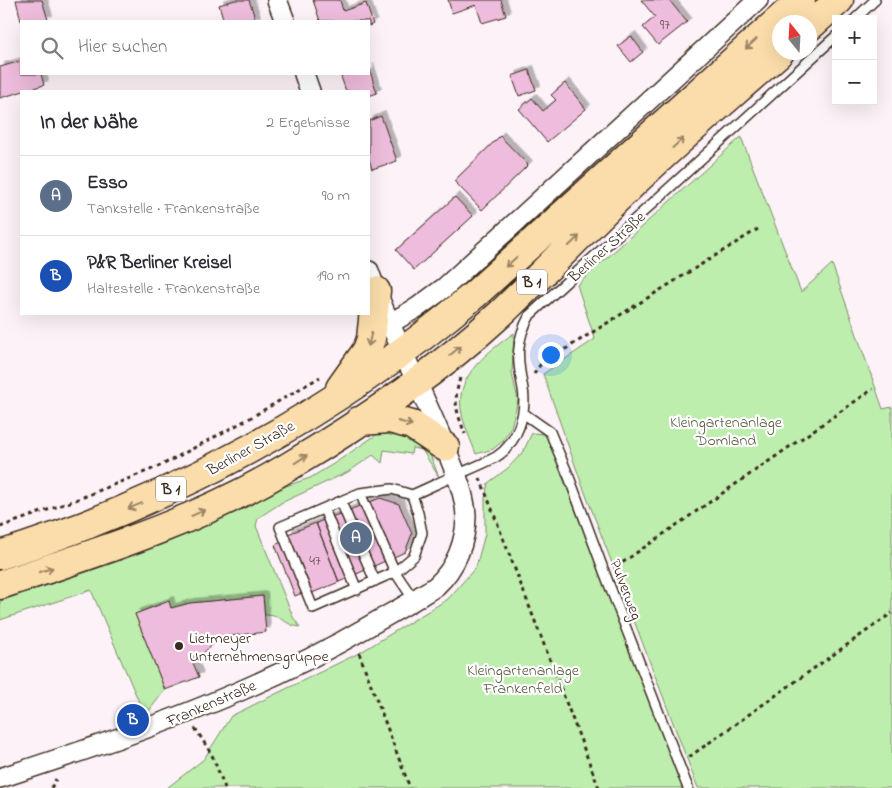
<!DOCTYPE html>
<html lang="de">
<head>
<meta charset="utf-8">
<style>
  body { margin:0; font-family:"Indie Flower",sans-serif; background:#f2f2f3; color:#2b2b33 }
  .controls { position:absolute; right:15px; top:15px; display:grid; overflow:hidden; border-radius:0px; box-shadow:0 5px 20px #0002 }
  .controls button { width:45px; height:45px; display:grid; place-items:center; padding:0; border:0; border-bottom:1px solid #e1e1e2; background:#fff; color:#2b2b33; font:25px sans-serif }
  .compass { position:absolute; left:772px; top:15px; width:45px; height:45px; border-radius:50%; background:#fff; box-shadow:0 5px 20px #0002; rotate:342deg }
  .you { position:absolute; left:550px; top:354px; width:18px; height:18px; margin:-12px; border:4px solid #fff; border-radius:50%; background:#1a73e8; box-shadow:0 0 0 8px #1a73e833 }
  .badge { display:grid; place-items:center; width:32px; height:32px; border-radius:50%; background:#d93025; color:#fff; font-size:16px; font-weight:700 }
  .pin { position:absolute; translate:-50% -50%; border:2px solid #fff; box-shadow:0 1px 5px #0006 }
  .list { margin:0; padding:0; list-style:none }
  h2 { display:flex; justify-content:space-between; align-items:center; height:65px; margin:0; padding:0 20px; font-size:21px }
  h2 small { font-size:16px; font-weight:400; color:#7c7c81 }
  .list li { display:grid; grid-template-columns:32px 1fr auto; gap:15px; align-items:center; box-sizing:border-box; height:80px; padding:0 20px; border-top:1px solid #e1e1e2 }
  .list b { display:block; font-size:19px; white-space:nowrap }
  .list p { margin:0; font-size:16px; white-space:nowrap; color:#7c7c81 }
  .list em { font-size:16px; font-style:normal; color:#7c7c81 }
  .icon { flex:none; width:28px; height:28px; fill:none; stroke:currentColor; stroke-width:2; stroke-linecap:round; stroke-linejoin:round }
  .map { position:relative; flex:none; width:892px; height:788px; overflow:hidden }
  .search { position:absolute; background:#fff; box-shadow:0 5px 20px #0002; left:20px; top:20px; width:350px; height:55px; display:flex; align-items:center; gap:12px; box-sizing:border-box; padding:0 18px; border-radius:0px; color:#7c7c81; font-size:19px }
  .panel { position:absolute; background:#fff; box-shadow:0 5px 20px #0002; left:20px; top:90px; width:350px; height:225px; border-radius:0px }
  .map>svg:first-child { display:block }
  .green { fill:#bdeeae; stroke:#7c8c66 }
  .building { fill:#eebcdc; stroke:#3b2a1e; filter:url(#shadow) }
  .lines { fill:none; stroke-linecap:round; stroke-linejoin:round }
  .service-casing { stroke:#3b2a1e; stroke-width:12 }
  .minor-casing { stroke:#3b2a1e; stroke-width:22 }
  .primary-casing { stroke:#3b2a1e; stroke-width:31 }
  .path { stroke:#3b2a1e; stroke-width:3; stroke-dasharray:4 4; stroke-linecap:butt }
  .service { stroke:#fff; stroke-width:9 }
  .minor { stroke:#fff; stroke-width:19 }
  .primary { stroke:#fbddab; stroke-width:28 }
  .oneway { stroke:#9b8464 }
  .poi-dot { fill:#3b2a1e; stroke:#fff; stroke-width:2 }
  .labels { text-anchor:middle; stroke-width:4.5; stroke-linejoin:round; paint-order:stroke }
  .number-label { font-size:14px; fill:#684e4e }
  .shield { fill:#fff; stroke:#766a62; stroke-width:1 }
  .shield-label { font-size:15px; font-weight:bold; fill:#3b2a1e }
  .street-label { font-size:16px; fill:#3b2a1e; stroke:#fff }
  .park-label { font-size:16px; fill:#5c5b42; stroke:#fff }
  .poi-label { font-size:16px; fill:#3b2a1e; stroke:#fff; text-anchor:start }
</style>
</head>
<body>
<div class="map">
<svg width="892" height="788" viewBox="0 0 892 788">
  <defs>
    <filter id="shadow"><feDropShadow dx="4.5" dy="-4.5" stdDeviation="0" flood-color="#0004"/></filter>
  </defs>
  <rect width="100%" height="100%" fill="#fcf2f8"/>
  <filter id="ink" filterUnits="userSpaceOnUse"><feTurbulence type="fractalNoise" baseFrequency=".02" numOctaves="2"/><feDisplacementMap in="SourceGraphic" scale="10" xChannelSelector="R" yChannelSelector="G"/><feConvolveMatrix kernelMatrix="1 2 1 2 8 2 1 2 1" color-interpolation-filters="sRGB"/></filter>
  <g filter="url(#ink)">
    <path class="green" d="M741 137 801 292 832 264 883 409 892 407V788H698L581 482 543 374 595 339 577 285Z
      M514 333 512 374 518 400 511 427 503 441 493 449 476 454C471 440 463 424 461 409 456 375 489 351 514 333Z
      M395 428 427 447 439 477 422 450 412 448 411 454 384 450 382 463 373 455 348 472 281 503 258 518 256 526 293 617 300 627C284 625 283 615 265 615L263 596 190 603 171 608 168 601 135 614 165 690 145 716 91 590 0 620V601L119 561 216 521 286 486 310 478 335 463 376 435Z
      M532 433 546 434 683 788H167L204 759 231 716 361 652 448 599 476 567 485 534V498L488 483 508 468 523 452Z"/>
    <path class="building" d="M16 0H42L48 20 21 21Z
      M235 0H249L256 21H224L219 5Z
      M313 0H340L343 11 366 3 373 24 369 26V21H320Z
      M448 0H501L506 16 482 23 476 5 452 13Z
      M641 0H669L687 22 658 45 643 27 655 17Z
      M631 36 643 52 631 62 618 46Z
      M21 61V74H41L44 85 0 98V67Z
      M369 68 377 93 369 96V91H346L340 74H369Z
      M529 70 536 90 519 96 512 76Z
      M565 83 586 109 547 142 519 109 532 98 543 111 556 100 551 95Z
      M381 116 397 161 372 169 369 159V121Z
      M500 136 528 165 482 210 454 181Z
      M455 197 473 216 414 270 396 250Z
      M380 498 399 504 412 534 405 552 339 582 316 523Z
      M316 523 339 582 312 593 288 534Z
      M290 538 311 589 295 596 275 545Z
      M263 596 266 632 221 637 201 655 191 658 199 677 165 690 135 614 169 601 171 608 190 603Z"/>
    <g class="lines">
      <g class="service-casing">
        <path id="service" d="M855 19 875 0
          M523 413 550 432 569 477 605 574 688 788
          M360 493 395 572 414 600
          M412 495 418 513 422 533 414 556 395 572 313 608 280 527 360 493 392 489 412 495C426 489 440 482 454 476 468 470 483 464 496 457 517 444 527 413 523 389 517 360 515 341 530 315L836 36
          M341 502 375 581
          M324 509 357 590"/>
      </g>
      <g class="minor-casing">
        <path id="minor" d="M277 0 285 21
          M304 74 310 91
          M389 324 418 307 444 288 758 0
          M0 778C127 737 254 694 369 626 386 616 403 607 419 597 424 593 431 590 436 586 456 568 466 541 466 516 465 493 454 469 446 449 422 388 390 332 369 271"/>
      </g>
      <g class="primary-casing">
        <path id="primary" d="M810 26 839 0
          M340 388 367 350 371 339 376 291
          M359 421 390 419 412 425 445 447
          M0 555C172 502 337 411 474 295L801 0
          M0 585C99 552 199 521 288 467 362 423 436 373 499 315 547 270 592 222 640 177 685 134 733 94 780 52"/>
      </g>
      <path class="path" d="M534 374 540 365 758 229
        M460 378C453 404 456 409 465 434
        M480 478 599 788
        M0 527 81 498 162 465 250 418 320 377
        M616 567 873 389
        M359 653 410 788
        M195 728 212 755 225 788
        M689 757 892 613
        M51 788 56 779"/>
      <use href="#service" class="service"/>
      <use href="#minor" class="minor"/>
      <use href="#primary" class="primary"/>
    </g>
    <defs><path id="oneway-shaft" d="M-6 0H5M1.5-3L5.5 0L1.5 3" fill="none" stroke-width="1.6" stroke-linecap="round" stroke-linejoin="round" transform="scale(1.25)"/></defs>
    <g class="oneway">
      <use href="#oneway-shaft" transform="translate(751 44) rotate(138)"/>
      <use href="#oneway-shaft" transform="translate(678 143) rotate(-42)"/>
      <use href="#oneway-shaft" transform="translate(574 241) rotate(-44)"/>
      <use href="#oneway-shaft" transform="translate(511 262) rotate(138)"/>
      <use href="#oneway-shaft" transform="translate(370 339) rotate(103)"/>
      <use href="#oneway-shaft" transform="translate(455 351) rotate(-39)"/>
      <use href="#oneway-shaft" transform="translate(405 423) rotate(15)"/>
      <use href="#oneway-shaft" transform="translate(301 459) rotate(-33)"/>
      <use href="#oneway-shaft" transform="translate(135 506) rotate(158)"/>
      <use href="#oneway-shaft" transform="translate(198 513) rotate(-24)"/>
      <use href="#oneway-shaft" transform="translate(46 570) rotate(-18)"/>
    </g>
  </g>
  <circle class="poi-dot" cx="179" cy="646" r="5"/>
  <g class="labels">
    <g class="number-label">
      <text x="665" y="29">97</text>
      <text x="315" y="565">47</text>
    </g>
    <g class="shield">
      <rect x="517" y="269.5" width="30" height="25" rx="4"/>
      <rect x="156" y="476.5" width="30" height="25" rx="4"/>
    </g>
    <g class="shield-label">
      <text x="532" y="287">B 1</text>
      <text x="171" y="494">B 1</text>
    </g>
    <g class="street-label">
      <text transform="translate(606 246) rotate(-42)" y="6">Berliner Straße</text>
      <text transform="translate(250 447) rotate(-29)" y="6">Berliner Straße</text>
      <text transform="translate(627 589) rotate(69)" y="6">Pulverweg</text>
      <text transform="translate(211 702) rotate(-23)" y="6">Frankenstraße</text>
    </g>
    <g class="park-label">
      <text x="726" y="427">Kleingartenanlage<tspan x="726" dy="18">Domland</tspan></text>
      <text x="523" y="675">Kleingartenanlage<tspan x="523" dy="18">Frankenfeld</tspan></text>
    </g>
    <g class="poi-label">
      <text x="189" y="643">Lietmeyer<tspan x="189" dy="18">Unternehmensgruppe</tspan></text>
    </g>
  </g>
</svg>
<div class="controls">
<button>+</button>
<button>−</button>
</div>
<svg class="compass" viewBox="-18 -18 36 36"><path d="M0-13l5 13h-10z" fill="#e53935"/><path d="M0 13l5-13h-10z" fill="#7c7c81"/></svg>
<div class="you"></div>
<div class="pin badge" style="left:356px;top:538px;background:#5c6f8a">A</div>
<div class="pin badge" style="left:133px;top:720px;background:#1a4fb4">B</div>
<div class="search"><svg class="icon" aria-label="search" viewBox="0 0 24 24"><circle cx="10" cy="10" r="6"/><path d="M15 15l6 6"/></svg>Hier suchen</div>
<section class="panel">
<h2>In der Nähe<small>2 Ergebnisse</small></h2>
<ul class="list">
<li><span class="badge" style="background:#5c6f8a">A</span><div><b>Esso</b><p>Tankstelle · Frankenstraße</p></div><em>90 m</em></li>
<li><span class="badge" style="background:#1a4fb4">B</span><div><b>P&amp;R Berliner Kreisel</b><p>Haltestelle · Frankenstraße</p></div><em>190 m</em></li>
</ul>
</section>
</div>
</body>
</html>
